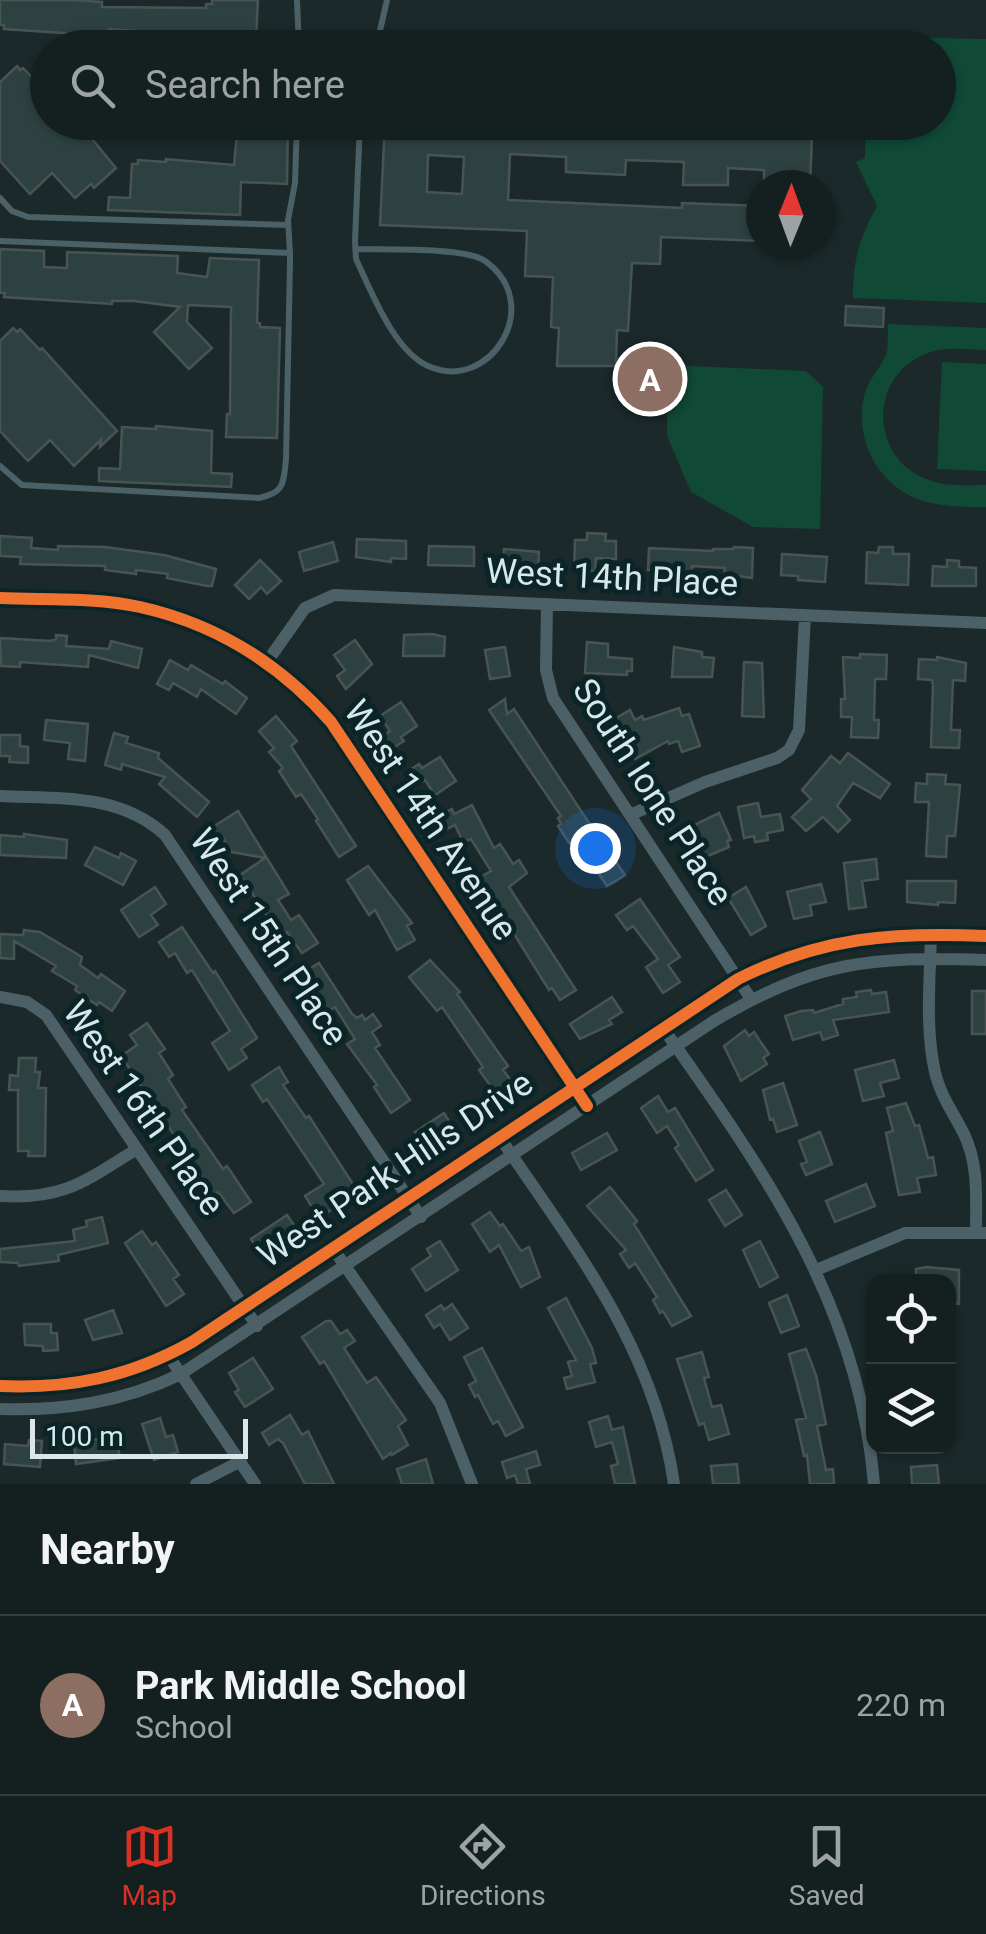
<!DOCTYPE html>
<html lang="en">
<head>
<meta charset="utf-8">
<style>
  body { margin:0; font-family:Roboto,sans-serif; background:#212c2d; color:#f1f3f6 }
  .controls { position:absolute; right:30px; bottom:30px; display:grid; overflow:hidden; border-radius:20px; box-shadow:0 2px 8px #0004 }
  .controls button { width:90px; height:90px; display:grid; place-items:center; padding:0; border:0; border-bottom:2px solid #333d3e; background:#141f20; color:#f1f3f6; font:50px sans-serif }
  .compass { position:absolute; left:746px; top:170px; width:90px; height:90px; border-radius:50%; background:#141f20; box-shadow:0 2px 8px #0004; rotate:1deg }
  .scale { position:absolute; left:30px; bottom:25px; width:218px; box-sizing:border-box; padding-left:10px; border:5px solid #d8e8ea; border-top:0; font-size:28px; line-height:35px; white-space:nowrap; color:#d8e8ea; -webkit-text-stroke:8px #092528; paint-order:stroke }
  .you { position:absolute; left:595px; top:848px; width:35px; height:35px; margin:-25px; border:8px solid #fff; border-radius:50%; background:#1a73e8; box-shadow:0 0 0 15px #1a73e833 }
  .badge { display:grid; place-items:center; width:65px; height:65px; border-radius:50%; background:#d93025; color:#fff; font-size:32px; font-weight:700 }
  .pin { position:absolute; translate:-50% -50%; border:5px solid #fff; box-shadow:0 2px 10px #0006 }
  .list { margin:0; padding:0; list-style:none }
  h2 { display:flex; justify-content:space-between; align-items:center; height:130px; margin:0; padding:0 40px; font-size:42px }
  h2 small { font-size:32px; font-weight:400; color:#9da2a5 }
  .list li { display:grid; grid-template-columns:65px 1fr auto; gap:30px; align-items:center; box-sizing:border-box; height:180px; padding:0 40px; border-top:2px solid #333d3e }
  .list b { display:block; font-size:38px; white-space:nowrap }
  .list p { margin:0; font-size:32px; white-space:nowrap; color:#9da2a5 }
  .list em { font-size:32px; font-style:normal; color:#9da2a5 }
  .icon { flex:none; width:55px; height:55px; fill:none; stroke:currentColor; stroke-width:2; stroke-linecap:round; stroke-linejoin:round }
  .map { position:relative; flex:none; width:986px; height:1484px; overflow:hidden }
  .search { position:absolute; background:#141f20; box-shadow:0 2px 8px #0004; left:30px; right:30px; top:30px; height:110px; display:flex; align-items:center; gap:25px; box-sizing:border-box; padding:0 35px; border-radius:55px; color:#9da2a5; font-size:38px }
  .sheet { height:310px; background:#141f20 }
  nav { display:flex; justify-content:space-around; align-items:center; box-sizing:border-box; height:140px; border-top:2px solid #333d3e; background:#141f20; font-size:28px; color:#9da2a5 }
  nav a { display:grid; justify-items:center; gap:5px }
  nav .on { color:#d93025 }
  .map>svg:first-child { display:block }
  .green { fill:#104936 }
  .building { fill:#2e4141; stroke:#485454; stroke-width:2.5; fill-rule:evenodd }
  .lines { fill:none; stroke-linecap:round; stroke-linejoin:round }
  .lane { stroke:#4b6067; stroke-width:6 }
  .street { stroke:#4b6067; stroke-width:12 }
  .cycleway-casing { stroke:#092528; stroke-width:19 }
  .cycleway { stroke:#ef722f; stroke-width:12 }
  .labels { text-anchor:middle; stroke-width:10; stroke-linejoin:round; paint-order:stroke }
  .street-label { font-size:35px; fill:#d8e8ea; stroke:#092528 }
</style>
</head>
<body>
<div class="map">
<svg width="986" height="1484" viewBox="0 0 986 1484">
  <rect width="100%" height="100%" fill="#1b292b"/>
  <path class="green" d="M878 37 986 39V303L853 298C852 262 860 237 877 206L856 162 865 158 866 123 938 122V48L869 47Z
    M888 324 986 328V350C962 349 938 345 917 358 869 385 873 457 924 478 943 487 966 485 986 485V507C968 507 949 507 931 503 883 493 853 444 864 396 868 379 880 369 886 355 889 347 887 332 888 324Z
    M942 362 986 364V471L937 469Z
    M667 365 806 371 823 387 820 529 753 527 691 492 667 436Z"/>
  <path class="building" d="M0 0H74L102 2V7L206 8V4H212V0H258L256 39H250V43L186 37V40L166 39V36L135 34V31L109 29 107 36 4 29V25H0Z
    M17 66 20 70 23 68 42 88 48 82V122H73L82 131 84 129 116 168 94 188 91 184 75 198 52 173 30 194 0 161V82Z
    M216 122H288L287 184 241 182 240 215 108 210 109 197 130 198 132 164H138V160L166 162V159L234 165 237 133 215 132Z
    M385 122H669V130L812 137 810 185H764V170L728 168V185H683L684 162 626 160 625 175 566 172V157L510 154 508 200 682 208V203L761 206V241L661 237 660 264 632 263 628 331 617 330 616 366H557L559 328 551 327 553 277 525 276 527 231 380 225ZM428 155 464 157 462 194 427 192Z
    M0 249 44 251V267L67 268V252L178 256 177 273 207 277 210 258 259 260 257 322 260 323V327L280 328 277 438 226 437 227 414H230L231 307 188 305 187 322 212 348 189 369 154 332 180 307 134 301H112V304L4 297 5 293H0Z
    M846 306 884 308 883 327 845 325Z
    M13 328 17 332 20 329 40 350 42 348 117 431 100 447 101 440 74 466 50 440 28 461 0 431V341Z
    M156 426 212 431 211 473 232 474 231 487 99 481V468L120 469 122 427 156 429Z
    M587 533 606 534 605 541H616V559L596 558 595 571 574 570 575 540H587Z
    M0 536 32 538 31 548 58 550V546L105 547 164 555 216 569 212 586H207L167 578 168 574 136 570V574L105 570V566L20 564 21 557 0 556Z
    M357 539 406 541V559L391 558V562L356 557Z
    M333 542 338 561 304 571 299 552Z
    M429 546 474 547V566L428 565Z
    M734 547 753 548 752 578 724 574 725 568 692 566V575L648 570 649 548 713 551V549H733Z
    M879 547H893V554H909L908 585 866 583 867 552 878 553Z
    M504 549 539 552 538 571 502 569Z
    M782 554 827 557 825 582 798 580V576L781 575Z
    M260 560 281 581 267 594 261 587 249 599 235 585Z
    M947 560 959 561V567L976 568V586H932L933 566 947 567Z
    M432 634 445 637 444 656H403L404 635Z
    M56 635 67 636 66 646 109 649 111 641 142 649 138 668 89 655 88 667 20 662V667L1 666 0 638 50 641 56 639Z
    M355 640 372 664 346 689 337 676 345 670 334 655Z
    M587 642 608 644V657L632 659V671H627V675L585 673Z
    M505 647 510 676 490 679 485 650Z
    M674 647 702 652V657L714 658 712 677H672Z
    M860 654 887 655 886 679H875L874 720H879L878 738 851 737 852 717H841V699H845L843 657 860 658Z
    M937 657 966 663 965 681 953 680 951 730H960L959 748 931 747 933 685 932 680 918 679 919 659 937 660Z
    M170 660 188 670 191 665 223 684 225 681 247 698 236 714 201 689 197 697 173 683 169 690 157 684Z
    M744 662 762 663 764 717 742 716Z
    M505 699 507 714 514 709 593 829 569 843 558 826 561 824 558 818 561 816 489 710Z
    M401 702 417 726 401 737 404 741 390 750 381 737 390 731 380 716Z
    M679 708 682 716 689 714 700 746 682 752 678 741 669 744 668 741 635 759 609 722 630 710 635 720 642 716 644 720Z
    M276 716 297 741 291 746 356 846 339 857 316 821 318 819 301 794 296 797 279 771 283 768 269 752 274 748 259 731Z
    M46 720 88 724 85 761 68 759 70 743 44 740Z
    M114 733 128 737 126 743 159 753 158 758 209 802 197 817 159 784 165 777 122 764 121 770 105 765Z
    M0 735H20V746L28 747V763L9 762 10 756H0Z
    M848 753 890 784 880 798 853 783 837 806 850 820 838 832 823 817 806 831 792 817 811 799 802 790 831 756 840 763Z
    M440 757 456 781 435 795 425 780 415 786 407 772 419 764 422 768Z
    M927 774 946 775 945 784 960 785 955 836H947L946 857 926 856 929 802H915L916 783 927 784Z
    M758 803 761 817 780 814 783 830 767 833 768 840 755 842 754 836 744 838 738 807Z
    M472 805 494 848 500 844 513 864 519 860 527 873 509 887 576 990 560 1000 552 988 549 990 479 878 491 871 471 839 463 842 455 825 445 830 438 816 452 809 454 814Z
    M238 811 289 894 278 900 291 920 299 915 318 943 302 953 287 932 280 937 263 910 260 912 253 901 256 899 240 875 265 858 232 852 224 840 217 845 208 830Z
    M719 813 731 840 727 841 729 847 703 858 690 827Z
    M24 834 67 840 66 858 0 855V835L24 837Z
    M605 846 625 875 607 886 588 858Z
    M95 847 119 858 121 853 136 861 123 885 85 865Z
    M876 859 878 879 862 881 866 907 849 909 844 863Z
    M368 866 412 923 407 926 415 940 397 950 375 910 369 915 347 880Z
    M907 881H956L955 903 938 902V905L907 902Z
    M821 884 826 902 810 905 812 915 794 919 787 892Z
    M155 887 166 904 151 915 158 925 139 937 121 910Z
    M746 887 766 926 751 935 728 898Z
    M640 899 680 957 668 965 680 982 663 993 646 967 658 959 633 926 627 930 616 915Z
    M182 927 213 973 215 971 257 1038 241 1049 247 1058 229 1070 212 1043 230 1031 192 970 187 973 175 953 169 957 159 942Z
    M24 930 40 932 82 957 80 965 98 978 101 974 125 991 112 1011 99 1002 97 1005 75 990 77 986 52 971 56 966 14 941V959L0 958V934L23 935Z
    M430 960 460 992 457 994 508 1066 503 1070 513 1083 497 1095 479 1070 483 1067 442 1007 437 1011 409 977Z
    M319 963 352 1014 357 1018 362 1015 365 1020 373 1014 381 1026 372 1032 380 1045 375 1048 410 1100 391 1113 374 1087 377 1085 347 1044 355 1039 335 1007 328 1012 301 974Z
    M871 990 872 994 886 992 889 1012 833 1020 838 1035 823 1040 820 1032 793 1040 785 1016 801 1011 813 1010 814 1013 843 1004V999L857 997 856 992Z
    M972 991H986V1034H972Z
    M612 997 622 1012 609 1020 612 1024 580 1039 570 1024Z
    M147 1023 165 1049 159 1053 173 1075 168 1079 186 1107 182 1110 223 1169 227 1166 251 1202 234 1213 218 1192 214 1195 121 1056 137 1045 130 1035Z
    M745 1030 749 1036 754 1032 769 1054 763 1058 767 1064 741 1081 724 1046Z
    M19 1058H36L35 1072H40L38 1088H46L45 1156H28L29 1151H18V1090H9L10 1075 18 1076Z
    M894 1060 899 1078 880 1083 884 1096 863 1101 855 1070Z
    M279 1067 288 1082 283 1085 306 1118 309 1116 358 1192 319 1218 305 1196 324 1184 267 1099 263 1102 252 1085Z
    M783 1083 797 1125 777 1132 773 1119 770 1120 763 1090Z
    M658 1096 668 1112 675 1108 713 1170 696 1181 675 1148 679 1145 667 1126 657 1133 641 1108Z
    M906 1103 915 1126 919 1125 928 1158 933 1157 936 1175 917 1178 920 1192 899 1195 886 1133 893 1131 887 1108Z
    M444 1113 454 1129 425 1148 415 1132Z
    M820 1132 832 1164 806 1175 801 1164 807 1162 799 1141Z
    M607 1133 617 1150 581 1170 572 1153Z
    M866 1184 875 1206 835 1222 826 1201Z
    M610 1187 637 1221 634 1224 691 1316 672 1326 663 1311 660 1313 653 1300 657 1297 635 1263 629 1268 620 1254 626 1250 587 1206Z
    M726 1190 742 1215 725 1226 709 1200Z
    M490 1212 500 1226 503 1224 521 1251 529 1247 540 1277 521 1287 499 1245 490 1252 472 1224Z
    M287 1215 298 1231 283 1241 285 1244 263 1259 251 1239Z
    M102 1217 108 1243 58 1255 59 1261 19 1266 18 1263 0 1262V1249L75 1241 73 1230 87 1226 86 1221Z
    M142 1231 152 1245 156 1242 179 1275 173 1279 184 1294 166 1306 125 1243Z
    M440 1241 458 1270 426 1291 412 1269 431 1256 427 1249Z
    M760 1241 778 1277 760 1287 743 1250Z
    M926 1267 959 1270V1304L948 1303V1282H916V1269Z
    M787 1295 799 1326 781 1333 769 1303Z
    M566 1298 592 1348 596 1363 590 1364 595 1382 567 1389 564 1378 572 1376 568 1362 576 1360 548 1308Z
    M452 1304 468 1328 450 1340 440 1324 434 1328 426 1315 441 1305 444 1310Z
    M113 1310 122 1333 93 1340 85 1320Z
    M326 1321H331L340 1334 347 1330 355 1341 344 1348 367 1383 376 1377 406 1420 398 1426 408 1445 392 1455 391 1453 383 1459 324 1361 320 1364 302 1337Z
    M24 1324H51V1333H57L58 1350 43 1351V1346L25 1345Z
    M482 1348 523 1427 506 1436 498 1421 493 1424 478 1395 475 1397 469 1385 476 1381 464 1357Z
    M806 1349 816 1375 826 1424 817 1426 826 1470 833 1469 834 1484H810L807 1455 804 1456 796 1420 806 1418 789 1354Z
    M702 1352 709 1377 704 1378 712 1407 721 1405 729 1434 709 1440 704 1423 699 1425 677 1359Z
    M253 1358 273 1389 245 1407 235 1392 239 1390 229 1373Z
    M290 1415 302 1435 308 1431 334 1484H305L283 1443 278 1439 269 1445 262 1433Z
    M608 1416 612 1430 623 1427 635 1484H615L611 1466 618 1464 612 1442 596 1447 589 1422Z
    M160 1418 166 1437 173 1435 178 1452 154 1460 142 1424Z
    M116 1433 120 1458 76 1464 74 1442 101 1439V1435Z
    M29 1440 42 1441 40 1467 4 1464 5 1444 28 1446Z
    M536 1451 540 1465 526 1469 530 1484H518L515 1475 507 1478 502 1462Z
    M426 1459 433 1484H402L397 1469Z
    M737 1464 739 1484H713L711 1466Z
    M937 1465 939 1484H912L911 1467Z"/>
  <g class="lines">
    <path class="lane" d="M297 0 299 48
      M376 48 387 0
      M0 198 12 211 28 217 288 225
      M0 241 290 253V262L286 460C283 484 285 492 259 498L22 485 0 466
      M356 249C383 250 466 247 485 261 546 304 490 394 428 366 394 351 371 291 356 259L355 241 360 122
      M290 253 288 220 295 183 297 122"/>
    <path class="street" d="M0 598C46 600 95 597 140 607 216 624 280 664 331 722L587 1106
      M547 604 546 670 553 698 751 999
      M267 662 305 608 334 595 986 623
      M0 796C59 799 119 793 165 835L421 1217
      M630 815 705 782 777 758 789 750 799 730 805 616
      M931 934C930 978 925 1029 935 1072 940 1095 954 1114 964 1134 979 1165 976 1199 976 1233
      M0 997 27 1002 46 1015 257 1326
      M663 1028C764 1171 859 1304 874 1484
      M499 1136C574 1248 654 1346 674 1484
      M0 1196C64 1200 85 1181 137 1149
      M332 1247 440 1403 472 1484
      M816 1270 905 1233H986
      M168 1355 255 1484
      M0 1386C70 1389 130 1377 192 1342L738 979C822 937 893 932 986 936
      M0 1409C64 1411 123 1402 181 1374L714 1021C816 961 869 956 986 960
      M196 1484 241 1461"/>
    <g class="cycleway-casing">
      <path id="cycleway" d="M0 598C46 600 95 597 140 607 216 624 280 664 331 722L587 1106
        M0 1386C70 1389 130 1377 192 1342L738 979C822 937 893 932 986 936"/>
    </g>
    <use href="#cycleway" class="cycleway"/>
  </g>
  <g class="labels">
    <g class="street-label">
      <text transform="translate(612 577) rotate(3)" y="12">West 14th Place</text>
      <text transform="translate(653 792) rotate(57)" y="12">South Ione Place</text>
      <text transform="translate(431 820) rotate(56)" y="12">West 14th Avenue</text>
      <text transform="translate(269 937) rotate(56)" y="12">West 15th Place</text>
      <text transform="translate(144 1108) rotate(55)" y="12">West 16th Place</text>
      <text transform="translate(395 1169) rotate(-34)" y="12">West Park Hills Drive</text>
    </g>
  </g>
</svg>
<div class="controls">
<button><svg class="icon" aria-label="locate" viewBox="0 0 24 24"><circle cx="12" cy="12" r="6"/><path d="M12 2v4M12 18v4M2 12h4M18 12h4"/></svg></button>
<button><svg class="icon" aria-label="layers" viewBox="0 0 24 24"><path d="M12 4l9 5-9 5-9-5zM3 14l9 5 9-5"/></svg></button>
</div>
<svg class="compass" viewBox="-18 -18 36 36"><path d="M0-13l5 13h-10z" fill="#e53935"/><path d="M0 13l5-13h-10z" fill="#9da2a5"/></svg>
<div class="scale">100 m</div>
<div class="you"></div>
<div class="pin badge" style="left:650px;top:379px;background:#8d6e63">A</div>
<div class="search"><svg class="icon" aria-label="search" viewBox="0 0 24 24"><circle cx="10" cy="10" r="6"/><path d="M15 15l6 6"/></svg>Search here</div>
</div>
<section class="sheet">
<h2>Nearby<small></small></h2>
<ul class="list">
<li><span class="badge" style="background:#8d6e63">A</span><div><b>Park Middle School</b><p>School</p></div><em>220 m</em></li>
</ul>
</section>
<nav>
<a class="on"><svg class="icon" aria-label="map" viewBox="0 0 24 24"><path d="M3 6l6-2 6 2 6-2v14l-6 2-6-2-6 2zM9 4v14M15 6v14"/></svg>Map</a>
<a><svg class="icon" aria-label="directions" viewBox="0 0 24 24"><path d="M12 3l9 9-9 9-9-9zM9 14v-3h6M13 9l2 2-2 2"/></svg>Directions</a>
<a><svg class="icon" aria-label="saved" viewBox="0 0 24 24"><path d="M7 4h10v16l-5-4-5 4z"/></svg>Saved</a>
</nav>
</body>
</html>
